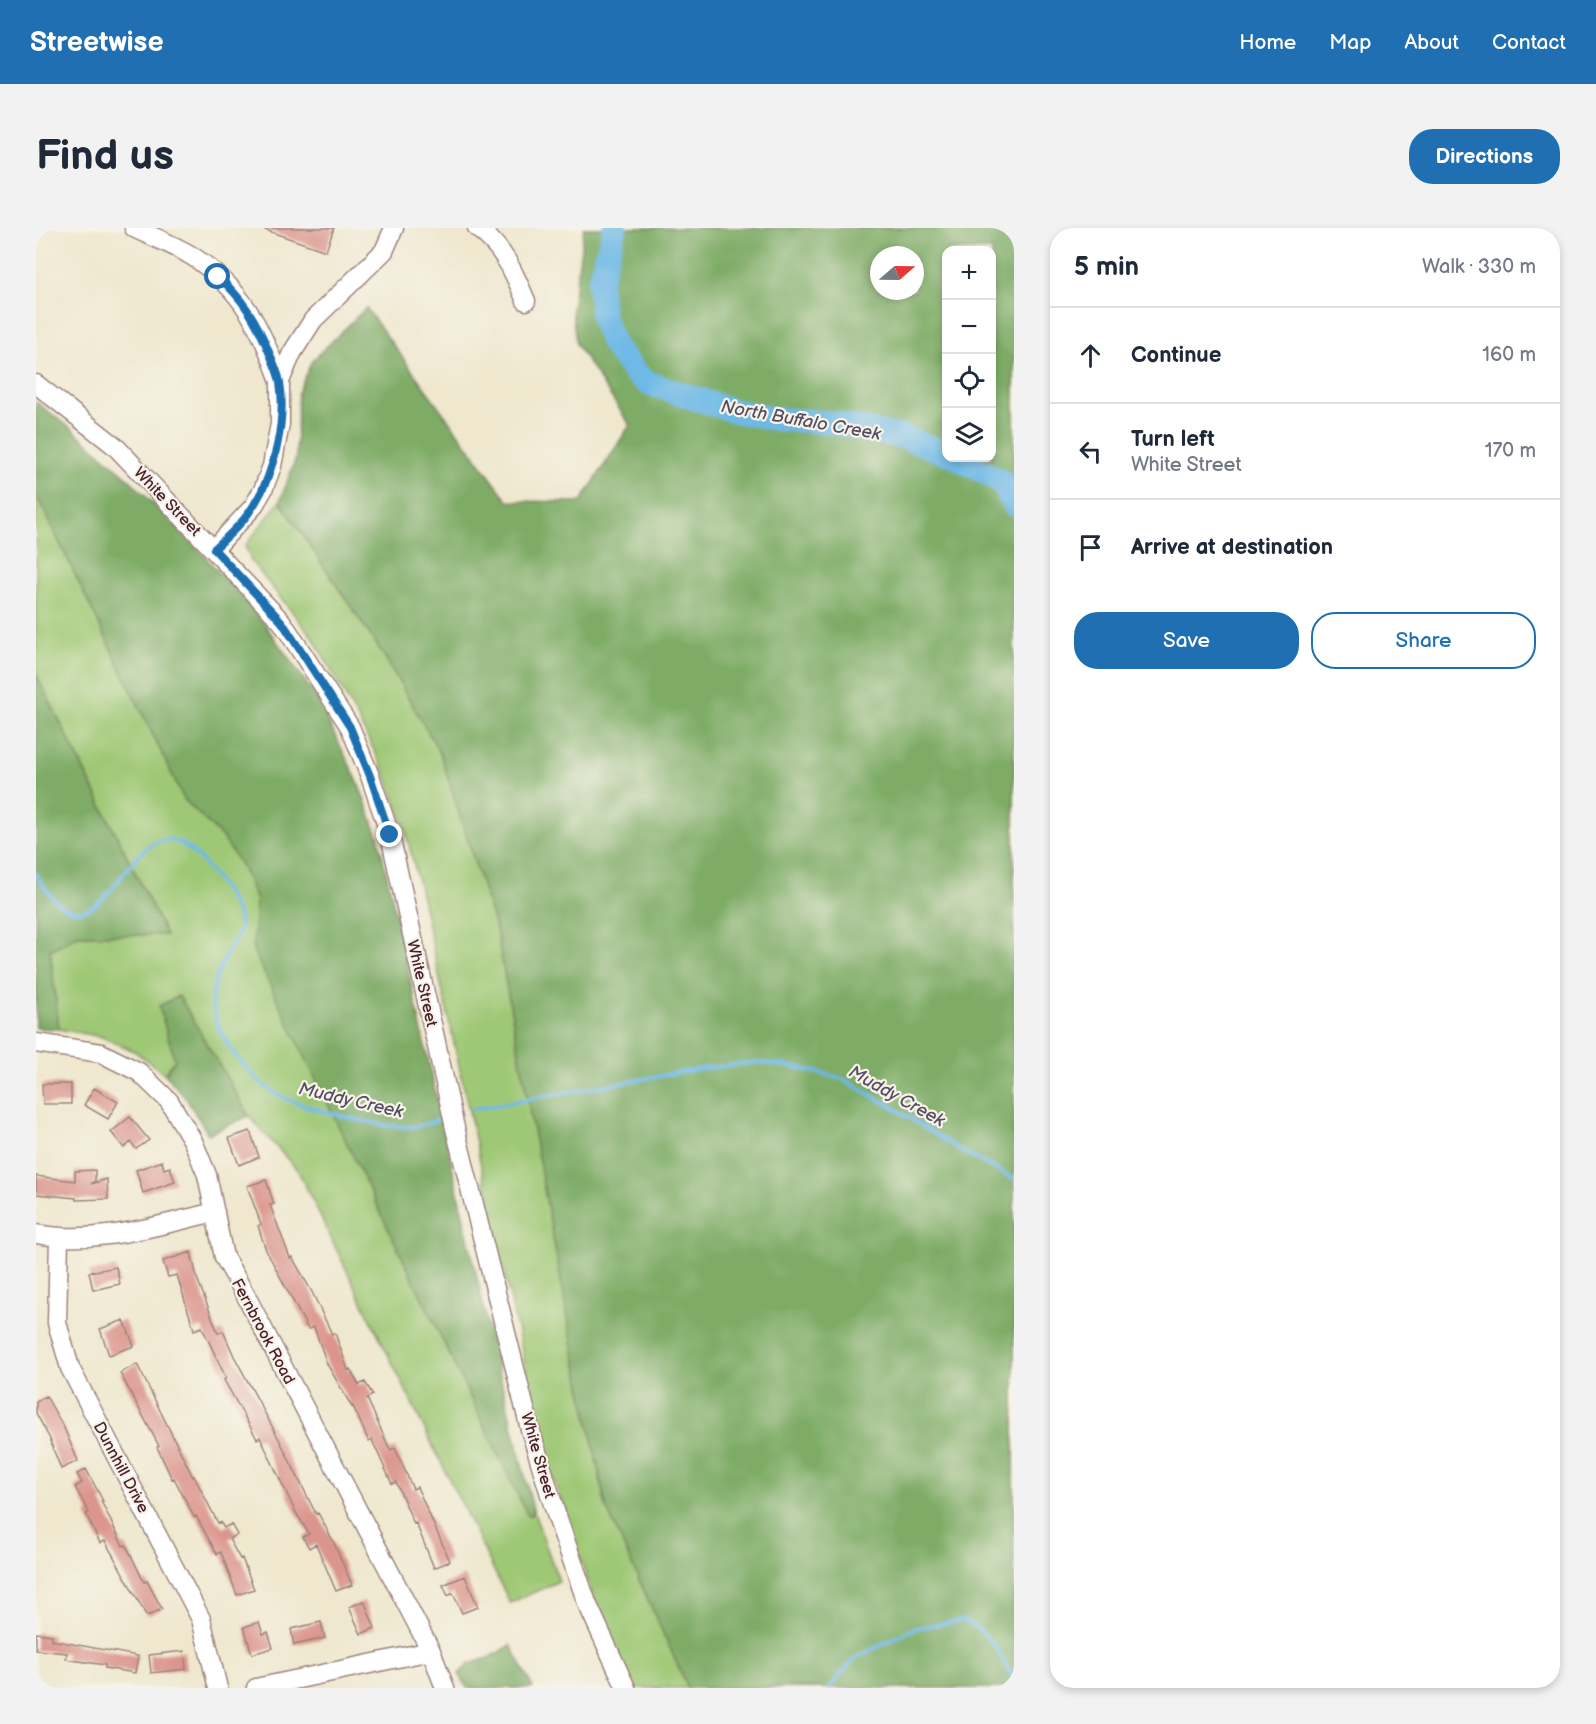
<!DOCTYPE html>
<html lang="en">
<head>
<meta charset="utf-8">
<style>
  body { margin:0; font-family:"Balsamiq Sans",sans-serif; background:#f2f2f3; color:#1f2937 }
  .controls { position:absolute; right:18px; top:18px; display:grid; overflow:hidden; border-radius:12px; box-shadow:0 3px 9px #0003 }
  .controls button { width:54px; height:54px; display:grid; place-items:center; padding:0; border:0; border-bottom:2px solid #e0e1e3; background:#fff; color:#1f2937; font:30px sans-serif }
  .compass { position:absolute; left:834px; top:18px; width:54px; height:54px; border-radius:50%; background:#fff; box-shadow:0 3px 9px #0003; rotate:70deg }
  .stop { position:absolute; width:18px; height:18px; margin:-14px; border:4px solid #1f6fb2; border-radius:50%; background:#fff }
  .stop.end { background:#1f6fb2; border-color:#fff; box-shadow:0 2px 6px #0008 }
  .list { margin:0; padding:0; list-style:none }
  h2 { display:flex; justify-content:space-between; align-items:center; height:78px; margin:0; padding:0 24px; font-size:26px }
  h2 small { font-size:20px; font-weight:400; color:#747a83 }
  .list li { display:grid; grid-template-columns:39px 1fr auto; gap:18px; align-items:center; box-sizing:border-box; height:96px; padding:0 24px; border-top:2px solid #e0e1e3 }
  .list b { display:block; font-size:22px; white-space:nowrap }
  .list p { margin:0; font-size:20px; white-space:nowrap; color:#747a83 }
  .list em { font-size:20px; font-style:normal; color:#747a83 }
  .actions { display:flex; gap:12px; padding:18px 24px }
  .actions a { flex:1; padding:14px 0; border:2px solid #1f6fb2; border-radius:24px; text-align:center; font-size:21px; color:#1f6fb2 }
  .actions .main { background:#1f6fb2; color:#fff }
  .icon { flex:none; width:33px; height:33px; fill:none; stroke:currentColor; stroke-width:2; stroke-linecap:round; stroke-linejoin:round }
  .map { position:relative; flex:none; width:978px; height:1460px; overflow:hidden; border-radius:24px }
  header { display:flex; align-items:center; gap:36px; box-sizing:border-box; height:84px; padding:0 30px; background:#1f6fb2; color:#fff }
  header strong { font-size:28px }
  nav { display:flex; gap:33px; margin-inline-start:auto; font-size:21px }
  .intro { display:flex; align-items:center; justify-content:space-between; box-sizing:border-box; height:144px; padding:0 36px }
  h1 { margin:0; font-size:42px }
  .button { padding:15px 27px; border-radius:24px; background:#1f6fb2; color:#fff; font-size:21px; font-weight:700 }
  main { display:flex; gap:36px; padding:0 36px }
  aside { flex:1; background:#fff; border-radius:24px; box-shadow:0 3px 9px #0003 }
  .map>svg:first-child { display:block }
  .green { fill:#9ec875; stroke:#747450; stroke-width:1.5 }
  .forest { fill:#7eac66; stroke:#646648; stroke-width:1.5; fill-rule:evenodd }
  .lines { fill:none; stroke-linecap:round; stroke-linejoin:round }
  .stream { stroke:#6eb9e7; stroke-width:4 }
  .river { stroke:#6eb9e7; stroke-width:24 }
  .building { fill:#db958d }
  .minor-casing { stroke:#9c847d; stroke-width:21 }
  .minor { stroke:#fff; stroke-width:18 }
  .route { stroke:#1f6fb2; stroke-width:8 }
  .labels { text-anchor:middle; stroke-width:4.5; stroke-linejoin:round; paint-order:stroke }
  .street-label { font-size:16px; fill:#4a1f2b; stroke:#f7f3e8 }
  .water-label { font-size:18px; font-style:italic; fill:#554d63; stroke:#f7f3e8 }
</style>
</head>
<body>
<header>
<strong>Streetwise</strong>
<nav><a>Home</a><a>Map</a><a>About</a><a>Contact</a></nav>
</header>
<div class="intro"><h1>Find us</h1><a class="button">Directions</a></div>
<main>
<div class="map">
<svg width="978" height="1460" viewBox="0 0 978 1460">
  <rect width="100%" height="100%" fill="#f7f3e8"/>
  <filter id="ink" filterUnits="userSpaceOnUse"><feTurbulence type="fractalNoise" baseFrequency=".0167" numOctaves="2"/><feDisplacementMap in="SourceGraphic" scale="12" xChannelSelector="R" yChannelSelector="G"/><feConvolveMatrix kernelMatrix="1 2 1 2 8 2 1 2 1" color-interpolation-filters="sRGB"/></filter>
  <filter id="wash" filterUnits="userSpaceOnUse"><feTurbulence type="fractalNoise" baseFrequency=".008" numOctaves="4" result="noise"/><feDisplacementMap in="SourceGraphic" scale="24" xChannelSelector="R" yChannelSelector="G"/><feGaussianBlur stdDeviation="1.35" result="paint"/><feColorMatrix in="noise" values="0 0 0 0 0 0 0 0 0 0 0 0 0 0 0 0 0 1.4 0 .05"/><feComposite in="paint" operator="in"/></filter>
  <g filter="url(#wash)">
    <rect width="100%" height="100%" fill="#efe8cf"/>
    <path class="green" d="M0 266 148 571 188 611 207 641 220 672 218 722 492 1288 498 1285 523 1353 474 1375 262 943 213 888 143 768 123 778 139 832 129 846 98 823 66 809 23 801 14 722 42 707 130 706 0 446Z
      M244 273 347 426 404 525 460 701 538 1123 570 1279 652 1460H596L567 1398 508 1223 384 661 368 596 348 542 322 491 278 411 215 333 209 318Z"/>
    <path class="forest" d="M548 0H978V1460H652L570 1279 538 1123 460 701 404 525 347 426 244 273 260 230 262 165 276 133 330 80 472 273 545 274 594 197 540 116 536 81ZM956 22V230H910V22ZM843 27H879V63H843Z
      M0 174 36 201 89 247 164 323 225 391 280 469 321 552 342 608 455 1112 498 1285 492 1288 217 722 220 672 207 641 188 611 148 571 0 266Z
      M0 446 130 707H42L14 722 23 801 0 800Z
      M143 768 213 888 172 906 151 872 129 846 139 832 123 778Z
      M475 1417 497 1460H431L423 1446 433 1436 455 1429Z"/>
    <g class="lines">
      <path class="stream" d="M0 646C9 659 18 677 34 682 84 697 102 564 163 630 175 643 206 682 204 699 203 708 197 716 192 723 183 740 174 760 177 779 180 809 214 850 239 865 264 880 347 900 375 899 385 899 396 893 406 891
        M437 881 663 841 721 834 765 840 807 851 855 878 927 924 978 951
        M793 1460 819 1430 879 1400 928 1392 943 1401 959 1418 978 1451"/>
      <path class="river" d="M579 0 563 55 566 88 577 117 600 146 612 155 695 182 740 191 791 194 867 209 910 225
        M922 230 966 254 978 277"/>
    </g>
    <g id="blocks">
      <path class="building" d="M229 0H298L290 23 229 2Z
        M6 856H35V876H7Z
        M58 860 82 874 72 891 48 877Z
        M94 889 113 912 100 921 95 914 88 920 75 904Z
        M214 903 223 929 203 937 193 910Z
        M126 933 128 941 134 939 139 954 107 965 100 942Z
        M59 942V953L55 956 71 951 72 971 40 972V970L0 966V948L39 953V943Z
        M230 952 238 976 234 977 254 1030 256 1029 276 1064 296 1106 299 1105 312 1142 314 1141 323 1157 329 1154 337 1167 331 1170 354 1222 359 1220 377 1261 381 1259 414 1333 398 1340 380 1295 378 1296 360 1254 356 1256 336 1212 333 1214 317 1178 316 1179 291 1136 278 1099 272 1101 230 1022 222 998 225 996 211 958Z
        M155 1024 161 1050 182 1105 187 1103 198 1128 244 1213 280 1286 282 1285 297 1313 316 1357 300 1363 280 1316 273 1320 267 1309 273 1306 259 1283 224 1209 221 1211 188 1152 190 1150 166 1099 158 1102 141 1047 132 1049 127 1033Z
        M80 1039 84 1056 57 1062 53 1044Z
        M88 1092 98 1118 73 1127 64 1101Z
        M101 1136 157 1249 158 1248 182 1295 184 1294 188 1300 195 1296 201 1307 193 1311 204 1331 206 1330 218 1361 201 1367 185 1324 181 1326 160 1288 158 1289 138 1250 136 1251 121 1219 123 1218 84 1145Z
        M10 1168 28 1200 42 1233 25 1241 14 1213H15L0 1185V1174Z
        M50 1241 67 1273H65L87 1318 90 1317 108 1354 111 1353 126 1381 114 1387H110L69 1313 64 1315 50 1286 53 1285 39 1259 46 1255 41 1246Z
        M429 1348 442 1379 426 1385 417 1365 412 1368 407 1357Z
        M328 1373 339 1400 325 1406 313 1379Z
        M223 1394 227 1406 232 1404 237 1420 216 1426 208 1399Z
        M285 1394 289 1410 258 1417 255 1401Z
        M0 1405 16 1407 15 1412 102 1428 99 1445 69 1440V1437L30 1431 31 1425 0 1422Z
        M148 1423 150 1441 115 1445 113 1427Z"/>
    </g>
  </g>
  <g filter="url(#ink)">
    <use href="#blocks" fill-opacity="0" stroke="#9c847d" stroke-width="1.5"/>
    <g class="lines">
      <g class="minor-casing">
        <path id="minor" d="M98 0C117 9 138 17 156 28 206 60 225 99 244 153
          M441 0C467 19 478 44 490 73
          M0 156 79 218 246 394 314 499 334 548 354 607 419 900 494 1201 520 1286 551 1375 590 1460
          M178 321 217 279 227 262 236 238 244 196V153L256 125 277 92 348 23 358 0
          M0 815 65 825 103 844 133 873 157 913 171 947 188 1029 209 1066 395 1423 409 1460
          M0 1006C62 1017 119 998 179 984
          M23 1010 21 1095 34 1140 165 1391 182 1460
          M220 1460 395 1423"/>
      </g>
      <use href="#minor" class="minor"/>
    </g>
  </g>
  <g class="lines" filter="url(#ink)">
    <path class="route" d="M182 49C207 70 221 94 233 124 237 133 242 144 244 154 250 192 239 244 218 277 208 294 192 308 178 321L246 394 314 499 334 548 354 607"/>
  </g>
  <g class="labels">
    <g class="street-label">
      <text transform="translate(132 273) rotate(46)" y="6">White Street</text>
      <text transform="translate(387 755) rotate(77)" y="6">White Street</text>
      <text transform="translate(228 1103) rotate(62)" y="6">Fernbrook Road</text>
      <text transform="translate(503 1227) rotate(74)" y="6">White Street</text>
      <text transform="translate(86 1239) rotate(62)" y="6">Dunnhill Drive</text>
    </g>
    <g class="water-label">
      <text transform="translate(765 192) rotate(10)" y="6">North Buffalo Creek</text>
      <text transform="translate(861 868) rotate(29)" y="6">Muddy Creek</text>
      <text transform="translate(315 872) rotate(13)" y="6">Muddy Creek</text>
    </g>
  </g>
</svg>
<div class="controls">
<button>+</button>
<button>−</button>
<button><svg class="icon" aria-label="locate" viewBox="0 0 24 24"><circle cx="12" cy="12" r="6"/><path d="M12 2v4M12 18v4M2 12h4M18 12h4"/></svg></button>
<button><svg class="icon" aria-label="layers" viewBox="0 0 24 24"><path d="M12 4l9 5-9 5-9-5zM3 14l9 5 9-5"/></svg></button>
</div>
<svg class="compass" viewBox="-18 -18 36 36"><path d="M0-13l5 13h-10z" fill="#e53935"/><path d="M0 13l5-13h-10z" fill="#747a83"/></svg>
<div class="stop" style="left:182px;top:49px"></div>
<div class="stop end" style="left:354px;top:607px"></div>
</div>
<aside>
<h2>5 min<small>Walk · 330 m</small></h2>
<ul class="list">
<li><svg class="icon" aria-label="ahead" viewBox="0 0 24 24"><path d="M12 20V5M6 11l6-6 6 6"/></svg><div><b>Continue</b></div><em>160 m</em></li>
<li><svg class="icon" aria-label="left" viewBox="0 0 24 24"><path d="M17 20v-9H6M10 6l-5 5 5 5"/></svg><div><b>Turn left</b><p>White Street</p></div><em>170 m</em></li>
<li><svg class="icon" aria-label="arrive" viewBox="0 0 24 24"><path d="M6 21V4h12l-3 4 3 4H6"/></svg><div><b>Arrive at destination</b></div></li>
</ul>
<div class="actions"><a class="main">Save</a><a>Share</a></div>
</aside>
</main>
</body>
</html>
